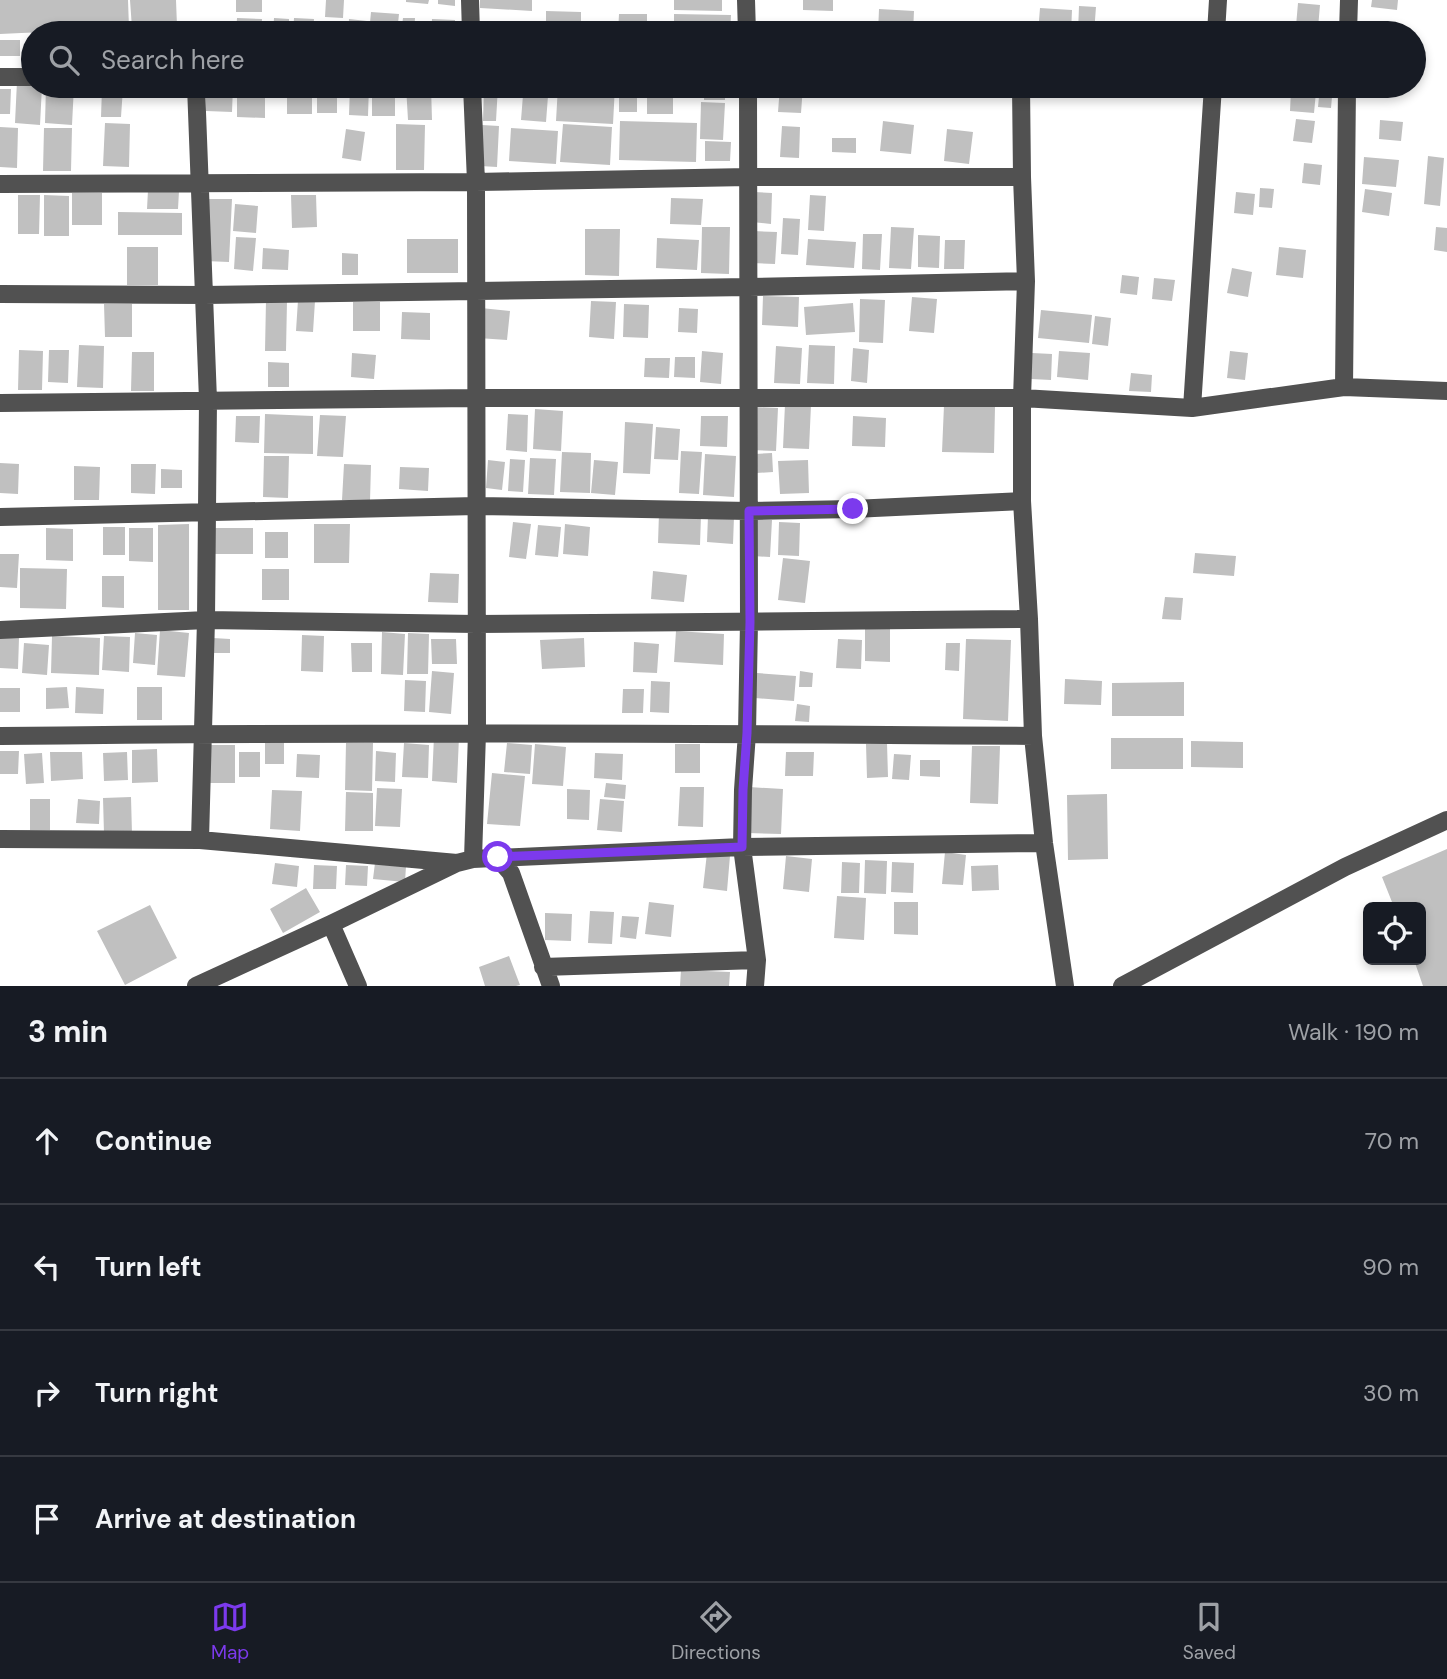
<!DOCTYPE html>
<html lang="en">
<head>
<meta charset="utf-8">
<style>
  body { margin:0; font-family:"DM Sans",sans-serif; background:#242831; color:#f1f3f6 }
  .controls { position:absolute; right:21px; bottom:21px; display:grid; overflow:hidden; border-radius:10px; box-shadow:0 4px 10px #0003 }
  .controls button { width:63px; height:63px; display:grid; place-items:center; padding:0; border:0; border-bottom:2px solid #363941; background:#171b24; color:#f1f3f6; font:35px sans-serif }
  .stop { position:absolute; width:21px; height:21px; margin:-16px; border:5px solid #7c3aed; border-radius:50%; background:#fff }
  .stop.end { background:#7c3aed; border-color:#fff; box-shadow:0 2px 7px #0008 }
  .list { margin:0; padding:0; list-style:none }
  h2 { display:flex; justify-content:space-between; align-items:center; height:91px; margin:0; padding:0 28px; font-size:30px }
  h2 small { font-size:23px; font-weight:400; color:#9ea1a6 }
  .list li { display:grid; grid-template-columns:46px 1fr auto; gap:21px; align-items:center; box-sizing:border-box; height:126px; padding:0 28px; border-top:2px solid #363941 }
  .list b { display:block; font-size:26px; white-space:nowrap }
  .list em { font-size:23px; font-style:normal; color:#9ea1a6 }
  .icon { flex:none; width:38px; height:38px; fill:none; stroke:currentColor; stroke-width:2; stroke-linecap:round; stroke-linejoin:round }
  .map { position:relative; flex:none; width:1447px; height:986px; overflow:hidden }
  .search { position:absolute; background:#171b24; box-shadow:0 4px 10px #0003; left:21px; right:21px; top:21px; height:77px; display:flex; align-items:center; gap:18px; box-sizing:border-box; padding:0 24px; border-radius:38px; color:#9ea1a6; font-size:26px }
  .sheet { height:595px; background:#171b24 }
  nav { display:flex; justify-content:space-around; align-items:center; box-sizing:border-box; height:98px; border-top:2px solid #363941; background:#171b24; font-size:19px; color:#9ea1a6 }
  nav a { display:grid; justify-items:center; gap:4px }
  nav .on { color:#7c3aed }
  .map>svg:first-child { display:block }
  .building { fill:#c0c0c0 }
  .lines { fill:none; stroke-linecap:round; stroke-linejoin:round }
  .minor { stroke:#515151; stroke-width:18 }
  .route { stroke:#7c3aed; stroke-width:9 }
</style>
</head>
<body>
<div class="map">
<svg width="1447" height="986" viewBox="0 0 1447 986">
  <rect width="100%" height="100%" fill="#fff"/>
  <path class="building" d="M0 0H128L129 28 0 34Z
    M130 0H176L177 26 132 28Z
    M236 0H262V12H236Z
    M326 0H344L343 18 325 17Z
    M406 0H429L428 4 406 2Z
    M438 0H455V6L438 4Z
    M480 0H532V11L480 8Z
    M674 0H722V11L674 10Z
    M803 0H833V11L803 10Z
    M1372 0H1398L1397 10 1371 7Z
    M1298 3 1320 5 1318 28 1296 26Z
    M1079 6 1096 7 1094 33 1078 32Z
    M1040 8 1072 10 1071 33H1038Z
    M879 9 914 11 913 33H878Z
    M546 11 581 12V25H590V33H546Z
    M371 12 399 14 397 33H369Z
    M619 14H647V33H618Z
    M674 14 731 15 730 33H674Z
    M237 18 262 19 261 33H236Z
    M274 18 289 19V33H273Z
    M294 18 314 19 313 33H293Z
    M403 18H415L414 33H401Z
    M349 19 367 21 365 33H348Z
    M432 19 455 20V33H431Z
    M318 21 342 22V33H318Z
    M1108 21 1125 23 1123 33H1107Z
    M184 30V33H162V31Z
    M0 40H20V56H0Z
    M17 81 33 82V86H42L40 125 15 123Z
    M46 86H74L72 125 45 123Z
    M206 86H233L232 112 206 111Z
    M237 86H265V118L237 117Z
    M350 86H369L368 116 349 115Z
    M372 86H395V116H372Z
    M406 86H431L432 120H408Z
    M484 86H498L496 121H483Z
    M558 86H615L613 124 556 121Z
    M647 86H673V114H647Z
    M704 86H725V100H704Z
    M780 86H803L801 113 778 112Z
    M1254 86H1279V95L1253 93Z
    M1320 86H1333L1331 108 1318 107Z
    M312 87V114H287V88Z
    M102 88H123L121 117H101Z
    M317 88H337V113H317Z
    M0 89H11L10 114H0Z
    M1291 90 1316 92 1314 113 1290 111Z
    M619 91H637V112H619Z
    M523 95 548 96 546 122 521 120Z
    M701 102 725 103 723 140 700 139Z
    M1296 119 1315 121 1312 143 1293 141Z
    M1380 120 1403 122 1401 141 1379 139Z
    M620 121 697 123 696 162 619 160Z
    M883 121 914 125 911 154 880 151Z
    M105 123 130 124 129 167 103 166Z
    M396 124 425 125 424 170H396Z
    M563 124 612 127 610 165 560 162Z
    M482 125 499 126 497 167 480 166Z
    M782 126 800 127 799 158 780 157Z
    M0 127 18 128 17 168 0 167Z
    M44 128H72L71 171H43Z
    M511 128 558 131 556 164 509 161Z
    M346 129 365 132 361 161 342 158Z
    M947 129 973 132 969 164 944 161Z
    M832 138H856V153L832 152Z
    M705 141 731 142 730 161H705Z
    M1428 156 1444 158 1440 206 1424 204Z
    M1364 157 1399 160 1396 187 1362 184Z
    M1304 163 1322 165 1320 185 1302 183Z
    M1260 188 1274 189 1272 208 1259 207Z
    M1365 189 1392 193 1389 216 1362 212Z
    M148 190 179 191 178 209H147Z
    M754 192 772 193 771 224 752 222Z
    M1236 192 1255 194 1253 215 1234 213Z
    M72 193H102V225H72Z
    M18 195H40L39 234H18Z
    M44 195 69 196V236H44Z
    M291 195H316L317 227 292 228Z
    M810 195 826 196 824 231 808 230Z
    M671 198 703 199 701 225 670 224Z
    M207 199H232L229 262 205 261Z
    M235 204 258 206 256 233 233 231Z
    M118 212 182 213V235H118Z
    M783 218 800 219 798 255 781 254Z
    M702 227H730L729 274 701 273Z
    M891 227 914 228 911 269 889 268Z
    M1436 227 1447 228V252L1434 250Z
    M585 229H620L619 276 585 275Z
    M753 231 777 232 775 264 752 263Z
    M863 234H882L880 270 862 269Z
    M918 235 940 236 939 268 918 267Z
    M236 237 256 238 253 271 234 269Z
    M657 238 699 240 697 270 656 268Z
    M407 239H458V273H407Z
    M808 239 856 242 854 268 806 265Z
    M945 240H965L964 269H944Z
    M127 247H158V285H127Z
    M1279 247 1306 250 1303 278 1276 275Z
    M263 248 289 250 288 270 262 269Z
    M342 253 358 254V275H342Z
    M1232 268 1252 272 1248 297 1227 293Z
    M1122 275 1139 277 1137 295 1120 293Z
    M1154 278 1175 280 1172 301 1152 299Z
    M763 296 799 297 798 327 762 325Z
    M912 297 937 299 934 333 909 331Z
    M860 299 885 300 883 343 859 342Z
    M266 300 287 301 286 351H265Z
    M298 300 315 301 313 332 296 331Z
    M591 301 616 302 614 339 589 337Z
    M353 302H380V331H353Z
    M853 303 855 332 806 335 804 307Z
    M104 304H132V337H105Z
    M624 304 649 305 648 338 623 337Z
    M481 308 510 311 507 340 478 338Z
    M679 308 698 309 697 333 678 332Z
    M1041 310 1092 315 1089 343 1038 338Z
    M402 312 430 313V340L401 339Z
    M1095 316 1111 318 1108 346 1092 344Z
    M79 345 104 346 103 388 77 387Z
    M809 345 835 346 834 384 807 383Z
    M776 346 802 348 800 384 774 383Z
    M853 348 869 350 867 383 851 381Z
    M19 350 43 351 42 390H18Z
    M49 350H69L68 383 48 382Z
    M702 351 723 353 721 384 700 382Z
    M1059 351 1090 353 1088 380 1057 377Z
    M1230 351 1248 353 1245 380 1227 378Z
    M132 352H154V391H131Z
    M352 353 376 355 374 379 351 377Z
    M1032 353 1052 354 1051 380 1031 379Z
    M675 357H695V378L674 377Z
    M645 358H670L669 378 644 377Z
    M268 362 289 363V387H268Z
    M1131 373 1152 375 1151 392 1129 391Z
    M785 404 811 405 809 449 783 448Z
    M944 405 995 407 994 453 942 452Z
    M753 407 778 408 776 451 751 450Z
    M535 409 563 411 561 451 533 449Z
    M265 414 313 416V454L264 453Z
    M508 414 528 415 527 452 506 450Z
    M320 415 346 416 343 457 317 456Z
    M236 416H260L259 443 235 442Z
    M701 416H728L727 447 700 446Z
    M853 416 886 418 885 447 852 446Z
    M625 422 653 424 650 474 623 473Z
    M656 427 680 429 678 460 654 459Z
    M681 451 702 452 699 494 679 493Z
    M562 452 591 453 590 493 560 492Z
    M772 453 773 472 756 473 755 454Z
    M705 454 736 456 734 497 703 495Z
    M264 456H289L288 498 263 497Z
    M530 458 556 459 554 495 528 494Z
    M510 459 525 460 523 492 508 491Z
    M488 460 505 462 502 490 486 488Z
    M594 460 618 462 615 495 591 493Z
    M808 460 809 493 780 494 778 461Z
    M0 463 19 464 18 494 0 493Z
    M131 464H156L155 494 131 493Z
    M344 464 371 465 370 501 342 500Z
    M74 466 100 467 99 500H74Z
    M400 467 429 468 428 491 399 489Z
    M161 469 182 470V488H161Z
    M659 513 701 515 700 545 658 543Z
    M708 516 734 517 733 544 707 542Z
    M755 519 772 520 770 557 753 556Z
    M513 522 531 524 526 559 509 557Z
    M779 522 800 523 799 556 778 555Z
    M189 524V610H158V525Z
    M314 524H350L349 563H314Z
    M565 524 590 527 588 556 563 554Z
    M538 525 561 527 558 557 535 555Z
    M103 527H125V555H103Z
    M46 528 73 529V561L46 560Z
    M129 528H153V562L129 561Z
    M213 528H253V554H213Z
    M265 532H288V558H265Z
    M1195 553 1236 556 1234 576 1193 573Z
    M0 554H19L17 588 0 587Z
    M783 558 810 561 805 603 778 600Z
    M20 568 67 569 66 609 20 608Z
    M262 569H289V600H262Z
    M653 571 687 575 684 602 651 599Z
    M430 573 459 574 458 603 428 602Z
    M102 576H124V608L102 607Z
    M1165 597 1183 598 1181 620 1162 619Z
    M865 628H890V662L865 661Z
    M160 630 189 633 185 677 157 675Z
    M676 631 724 634 723 665 674 662Z
    M382 632 405 634 403 675 381 674Z
    M135 633 157 635 155 665 133 663Z
    M408 633 429 634 428 674H407Z
    M302 635 324 636 323 672 301 671Z
    M52 636 100 638 99 675 51 673Z
    M104 636 130 637 129 672 102 670Z
    M0 637 19 638 18 669 0 668Z
    M213 638 230 639V653H213Z
    M584 638 585 667 542 669 540 640Z
    M431 639H456L457 664H432Z
    M838 639 862 640 861 669 836 668Z
    M966 639 1011 640 1008 721 963 719Z
    M634 642 659 644 657 673 633 672Z
    M24 643 49 645 47 675 22 673Z
    M351 643H372V672H352Z
    M946 643H960L959 671 945 670Z
    M432 671 454 673 451 714 429 712Z
    M800 671 813 673 812 687H799Z
    M757 673 796 676 794 701 755 698Z
    M1065 679 1102 681 1101 705 1064 704Z
    M405 680 426 681 425 712 404 711Z
    M651 681 670 682 669 713 650 712Z
    M1184 682V716H1112V683Z
    M67 687 69 708 46 709V688Z
    M76 687 104 689 103 714 75 713Z
    M137 687H162V720H137Z
    M0 688H20V712H0Z
    M623 689H644L643 713H622Z
    M797 704 810 706 809 722 795 721Z
    M434 736 459 737 457 783 432 781Z
    M1111 738H1183V769H1111Z
    M265 740H284V764H265Z
    M1191 741 1243 742V768L1191 767Z
    M346 743H373L372 791 345 790Z
    M404 743 429 745 428 778 402 777Z
    M507 743 532 745 530 774 504 772Z
    M887 743 888 777 867 778 866 744Z
    M535 744 566 747 563 786 532 784Z
    M675 744H700V773H675Z
    M208 745H235V783H208Z
    M972 746H1000L998 804 970 803Z
    M157 749 158 782 132 783V750Z
    M0 751H19L18 774H0Z
    M376 751 396 753 395 782 375 781Z
    M50 752H82L83 779 51 781Z
    M127 752 128 780 104 781 103 753Z
    M239 752H260V777H239Z
    M786 752H814L813 776H785Z
    M42 753 44 783 26 784 24 754Z
    M595 753 623 754 622 780 594 778Z
    M297 754 320 755 319 778 296 777Z
    M894 754 911 755 909 780 892 779Z
    M920 760H940V777L920 776Z
    M492 773 525 776 520 826 487 824Z
    M606 783 626 785 625 799 604 797Z
    M680 787H704L703 827 678 826Z
    M749 787 783 789 781 834 747 833Z
    M377 788 402 789 400 827 375 826Z
    M567 789 590 790 589 820 567 819Z
    M272 790 302 791 300 831 270 829Z
    M346 792 373 793V831H345Z
    M1107 794 1108 859 1068 860 1067 795Z
    M131 797 132 834H104L103 798Z
    M30 799H50V830H30Z
    M78 799 100 801 99 824 76 823Z
    M600 799 624 801 622 832 597 830Z
    M1447 849V986H1423L1414 960H1421V907H1394L1382 877Z
    M945 852 966 855 963 885 942 884Z
    M707 853 730 856 727 891 703 888Z
    M786 856 812 859 809 892 783 889Z
    M865 860 887 861 886 894 864 893Z
    M842 862 860 863 859 893H841Z
    M892 862 914 863 913 893 891 892Z
    M275 863 299 866 297 887 272 884Z
    M375 863 406 866 405 882 373 879Z
    M314 865 337 866 336 889H313Z
    M346 865 368 866 367 886 345 885Z
    M998 865 999 890 972 891 971 866Z
    M306 888 320 912 283 933 270 909Z
    M837 896 866 898 864 940 834 938Z
    M649 902 674 905 671 937 645 934Z
    M894 902H918V935L894 934Z
    M150 905 177 958 125 985 97 931Z
    M590 911 614 912 612 944 588 943Z
    M545 913 572 914 571 941 545 940Z
    M622 916 639 917 636 939 620 937Z
    M509 956 520 985 516 986H485L479 967Z
    M681 970 730 972 729 986H680Z"/>
  <g class="lines">
    <path class="minor" d="M470 0 471 33
      M746 0 747 33
      M1216 33 1218 0
      M1348 33 1349 0
      M0 77H33
      M196 86 208 400 206 620 200 840
      M472 86 476 182 477 733 473 859
      M748 86 749 622 747 733 743 790 742 847 757 960 755 986
      M1021 86 1022 177 1026 281 1022 398V501L1029 619 1033 736 1044 843 1065 986
      M0 184 476 182 748 177H1022
      M0 294 205 295 749 287 1026 281
      M1344 387 1347 86
      M0 403 476 398H1022L1192 408 1344 387 1447 391
      M1192 408 1213 86
      M0 517 476 506 749 511 853 509 1022 501
      M0 630 206 620 476 624 1029 619
      M0 736C344 732 688 733 1033 736
      M0 839 200 840 457 863
      M497 857 511 873 551 986
      M331 924 358 986
      M543 967 757 960
      M196 986 331 924 457 863 473 859 742 847 1044 843
      M1122 986 1345 867 1447 820"/>
  </g>
  <g class="lines">
    <path class="route" d="M498 857 742 847 743 790 747 733 750 622 749 511 853 509"/>
  </g>
</svg>
<div class="controls">
<button><svg class="icon" aria-label="locate" viewBox="0 0 24 24"><circle cx="12" cy="12" r="6"/><path d="M12 2v4M12 18v4M2 12h4M18 12h4"/></svg></button>
</div>
<div class="stop" style="left:498px;top:857px"></div>
<div class="stop end" style="left:853px;top:509px"></div>
<div class="search"><svg class="icon" aria-label="search" viewBox="0 0 24 24"><circle cx="10" cy="10" r="6"/><path d="M15 15l6 6"/></svg>Search here</div>
</div>
<section class="sheet">
<h2>3 min<small>Walk · 190 m</small></h2>
<ul class="list">
<li><svg class="icon" aria-label="ahead" viewBox="0 0 24 24"><path d="M12 20V5M6 11l6-6 6 6"/></svg><div><b>Continue</b></div><em>70 m</em></li>
<li><svg class="icon" aria-label="left" viewBox="0 0 24 24"><path d="M17 20v-9H6M10 6l-5 5 5 5"/></svg><div><b>Turn left</b></div><em>90 m</em></li>
<li><svg class="icon" aria-label="right" viewBox="0 0 24 24"><path d="M7 20v-9h11M14 6l5 5-5 5"/></svg><div><b>Turn right</b></div><em>30 m</em></li>
<li><svg class="icon" aria-label="arrive" viewBox="0 0 24 24"><path d="M6 21V4h12l-3 4 3 4H6"/></svg><div><b>Arrive at destination</b></div></li>
</ul>
</section>
<nav>
<a class="on"><svg class="icon" aria-label="map" viewBox="0 0 24 24"><path d="M3 6l6-2 6 2 6-2v14l-6 2-6-2-6 2zM9 4v14M15 6v14"/></svg>Map</a>
<a><svg class="icon" aria-label="directions" viewBox="0 0 24 24"><path d="M12 3l9 9-9 9-9-9zM9 14v-3h6M13 9l2 2-2 2"/></svg>Directions</a>
<a><svg class="icon" aria-label="saved" viewBox="0 0 24 24"><path d="M7 4h10v16l-5-4-5 4z"/></svg>Saved</a>
</nav>
</body>
</html>
